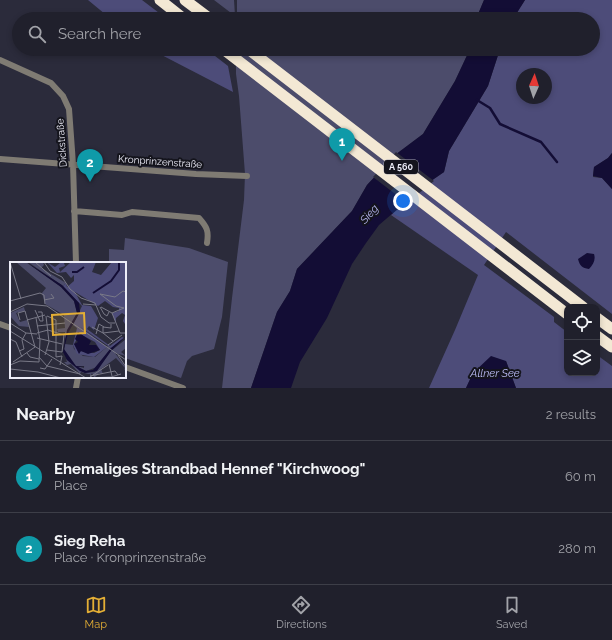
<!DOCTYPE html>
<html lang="en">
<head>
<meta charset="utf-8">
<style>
  body { margin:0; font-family:Raleway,sans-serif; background:#2d2d38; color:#f1f3f6 }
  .controls { position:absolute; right:12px; bottom:12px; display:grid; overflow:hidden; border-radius:8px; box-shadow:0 2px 6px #0003 }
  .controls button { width:36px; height:36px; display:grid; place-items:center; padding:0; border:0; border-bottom:1px solid #3d3e48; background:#20202c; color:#f1f3f6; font:20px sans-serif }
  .compass { position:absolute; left:516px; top:68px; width:36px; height:36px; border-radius:50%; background:#20202c; box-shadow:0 2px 6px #0003; rotate:3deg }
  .you { position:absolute; left:403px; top:201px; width:14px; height:14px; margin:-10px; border:3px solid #fff; border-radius:50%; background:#1a73e8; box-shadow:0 0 0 6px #1a73e833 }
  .badge { display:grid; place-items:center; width:26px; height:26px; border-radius:50%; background:#e3ae35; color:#fff; font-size:13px; font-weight:700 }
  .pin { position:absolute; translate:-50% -33px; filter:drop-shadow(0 1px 2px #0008) }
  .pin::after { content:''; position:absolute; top:21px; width:14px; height:12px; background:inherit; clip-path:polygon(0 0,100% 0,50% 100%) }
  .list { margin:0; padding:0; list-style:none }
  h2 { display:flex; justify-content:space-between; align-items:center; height:52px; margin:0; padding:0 16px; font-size:17px }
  h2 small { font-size:13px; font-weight:400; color:#a2a3a9 }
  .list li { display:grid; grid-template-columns:26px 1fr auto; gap:12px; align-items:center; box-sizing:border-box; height:72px; padding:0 16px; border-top:1px solid #3d3e48 }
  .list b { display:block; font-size:15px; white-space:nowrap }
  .list p { margin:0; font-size:13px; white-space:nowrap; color:#a2a3a9 }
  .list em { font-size:13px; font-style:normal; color:#a2a3a9 }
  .icon { flex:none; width:22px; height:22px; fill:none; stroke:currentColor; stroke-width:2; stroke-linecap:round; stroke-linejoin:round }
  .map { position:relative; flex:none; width:612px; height:388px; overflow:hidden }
  .search { position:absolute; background:#20202c; box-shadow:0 2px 6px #0003; left:12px; right:12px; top:12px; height:44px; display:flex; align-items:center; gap:10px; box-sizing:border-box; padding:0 14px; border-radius:22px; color:#a2a3a9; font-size:15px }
  .sheet { height:196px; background:#20202c }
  nav { display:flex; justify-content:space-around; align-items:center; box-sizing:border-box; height:56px; border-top:1px solid #3d3e48; background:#20202c; font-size:11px; color:#a2a3a9 }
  nav a { display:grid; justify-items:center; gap:2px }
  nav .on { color:#e3ae35 }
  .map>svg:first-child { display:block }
  .green { fill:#4c4c6b }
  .forest { fill:#4d4c79; fill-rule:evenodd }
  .water { fill:#130d35 }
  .pier { fill:#2b2b3b }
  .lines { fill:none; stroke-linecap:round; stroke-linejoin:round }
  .stream { stroke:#130d35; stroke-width:2.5 }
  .minor { stroke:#7f7b73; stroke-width:6 }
  .motorway { stroke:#f3e8d4; stroke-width:11 }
  .labels { text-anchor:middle; stroke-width:4; stroke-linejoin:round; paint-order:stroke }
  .shield { fill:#14141c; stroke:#acacb6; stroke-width:1 }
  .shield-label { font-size:9px; font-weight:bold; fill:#ededf8 }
  .street-label { font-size:10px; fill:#ededf8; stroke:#14141c }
  .water-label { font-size:11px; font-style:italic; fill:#bcbcf7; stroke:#14141c }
  .inset-river { fill:none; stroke:#130d35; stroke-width:2 }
  .inset-road { fill:none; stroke:#797987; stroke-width:1 }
  .view { fill:#e3ae35; fill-opacity:0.15; stroke:#e3ae35; stroke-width:2 }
  .inset-edge { fill:none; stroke:#ededf8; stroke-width:2 }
</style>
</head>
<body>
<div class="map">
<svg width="612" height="388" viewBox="0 0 612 388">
  <rect width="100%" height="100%" fill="#2b2b3b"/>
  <path class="green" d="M214 0H234L235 16Z
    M237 0H484L476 19H237Z
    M236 49H470L455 81 423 134 395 155 367 185 352 211 297 269 290 291 277 312 251 388H222L232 298 244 200 245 174 239 96 236 74Z
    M125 238 189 248 228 262 222 317 214 349 192 356 187 361 181 378 125 358V263H109V249L124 250Z"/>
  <path class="forest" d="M88 0H142L167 19H111Z
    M525 0H612V153L608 158 594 167 593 177 602 178 612 189V314L506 232 484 265 554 317V322L567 332V373H597V355L612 366V388H516L506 361 473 373 466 388H429L455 330 478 275 391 215 428 183 444 172 449 151 488 86 500 49H593V19H513ZM522 74H546V98H522Z
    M150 49H206L228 66 233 92Z"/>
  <path class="water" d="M484 0H525L513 19H476Z
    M470 49H500L488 86 449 151 444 172 428 183 379 225 366 243 352 264 327 318 300 362 291 388H251L277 312 290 291 297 269 352 211 367 185 395 155 423 134 455 81Z
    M612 153V189L602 178 593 176 594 167 608 158Z
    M587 253 594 254C596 260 593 265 589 269 582 268 580 266 578 259Z
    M491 356 506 361 516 388H466L473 373Z"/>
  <path class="pier" d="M396 152 434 181 407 203 373 177Z"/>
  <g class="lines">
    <path class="stream" d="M477 100 490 108 500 124 541 142 557 162"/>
    <path class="minor" d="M0 60 51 83 63 96 69 109 73 164 76 263
      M0 159 196 174 247 176
      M74 211 122 215 132 212 199 218C207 227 209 231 207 243
      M0 324 11 328
      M125 367 183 388
      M76 388 78 377"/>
    <path class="motorway" d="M160 0 184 19
      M185 0 210 19
      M223 49 567 314
      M248 49 583 307
      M597 318 612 329
      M597 336 612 347"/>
  </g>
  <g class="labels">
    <rect class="shield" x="384" y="160" width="34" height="14" rx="3"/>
    <g class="shield-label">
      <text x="401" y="170">A 560</text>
    </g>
    <g class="street-label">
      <text transform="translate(61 143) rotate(-94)" y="4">Dickstraße</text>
      <text transform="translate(160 161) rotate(4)" y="4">Kronprinzenstraße</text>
    </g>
    <g class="water-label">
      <text transform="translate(369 214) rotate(-49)" y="4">Sieg</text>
      <text x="495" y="377">Allner See</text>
    </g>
  </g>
  <g transform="translate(10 262)">
    <rect width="116" height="116" fill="#2b2b3b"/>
    <path d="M6 0H16L51 25 64 39 67 51 55 77V70H48L47 67 55 66 54 53 35 42 32 31 36 26ZM18 0H33L34 3 31 6 56 21 53 24ZM14 45 15 49 6 51 10 60 17 58 19 65 9 64 0 54V51ZM116 77V86L111 90 116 94 105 91 116 106V107L114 108 115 106 106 96 91 107 93 112 89 111 85 115H80H84L82 111 80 115V112H78L71 110 70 112 61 102 57 103 54 100H57L56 97 75 111 85 110 101 89ZM55 82 63 83 64 87 73 94 85 95 98 84 101 86 87 105 76 109 66 104 74 106V104H66L60 98 54 90Z" fill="#4c4c6b"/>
    <path d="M37 0 45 5 50 1 47 0 54 1 55 4 49 6 50 10 61 0H86L82 10 91 13 102 0H116L115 62 113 59 115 53 112 51 106 56V61L102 51 109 49V46L103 45 95 39 88 44 65 30 72 43 81 44 88 56 84 68 79 64 77 67 100 84 112 75 114 76 101 86 69 64 97 85 84 95 67 92 63 83 67 66 63 63 72 44 53 24 56 21 57 25 64 19V13L61 16 56 10 47 11ZM70 72 85 80 90 88 84 91 70 89 64 82Z" fill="#4d4c79" fill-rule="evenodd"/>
    <path d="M16 0 52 23 69 41 70 50 58 71 54 87 66 104 75 105H68L76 109 83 108 101 86 116 74 101 89 87 109 75 111 70 109 57 98 53 90 57 68 67 51 64 39 51 25ZM68 70 81 79 79 83H86L90 88 78 92 71 89 69 92 64 82 68 80 65 77Z" fill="#130d35"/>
    <path class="inset-river" d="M62 10H67L74 5M83 31 101 19 109 8V0"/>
    <path class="inset-road" d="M0 0 11 37M25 0 41 14M34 0 40 9 52 15 60 27 71 36 85 41 91 55 99 61H105M116 30 113 29 105 35 90 32 106 44 114 46 102 51 110 71H116M34 38 44 36 41 32M0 39 30 31 34 33 35 42M73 42 86 43M90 45 94 52 97 54 99 50M91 45 102 51M25 48 30 59H33L32 50H28M0 50 17 42 37 44 116 98M37 54 46 58V95M17 58 35 53M0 61 16 71 27 72M101 62V66L93 65V71L103 79M27 64 55 61M82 65 93 71 109 69M0 69 76 116M27 71 38 68 54 73 52 90 37 88M86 72 89 62 94 65M27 76 52 82M0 77 6 80 12 95M98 83 112 73M9 89 14 87 12 78 16 71M17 91 20 95 29 97M35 93 39 80 36 54M108 93 116 105M29 95 37 104M46 95 52 94 50 103M3 100 25 85 15 49 8 51 10 58M99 102 102 114M0 103 10 99 29 100 30 78 26 56M37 104 70 112M30 106 35 107 42 97M0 107 28 110 51 116M80 114 105 109 108 113M80 115 98 103M76 116 101 115 111 112"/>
    <path class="view" d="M74 51 75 71 43 73 42 53Z"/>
    <rect width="116" height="116" class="inset-edge"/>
  </g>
</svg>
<div class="controls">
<button><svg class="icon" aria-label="locate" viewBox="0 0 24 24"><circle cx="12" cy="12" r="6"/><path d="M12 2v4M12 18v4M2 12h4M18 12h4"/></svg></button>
<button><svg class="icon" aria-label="layers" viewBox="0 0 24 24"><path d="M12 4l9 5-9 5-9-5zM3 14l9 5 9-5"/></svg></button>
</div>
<svg class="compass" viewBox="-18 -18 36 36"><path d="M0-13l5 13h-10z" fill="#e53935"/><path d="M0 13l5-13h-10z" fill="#a2a3a9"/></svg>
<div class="you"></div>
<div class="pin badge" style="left:342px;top:161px;background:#0f9aa8">1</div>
<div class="pin badge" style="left:90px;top:182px;background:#0f9aa8">2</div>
<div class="search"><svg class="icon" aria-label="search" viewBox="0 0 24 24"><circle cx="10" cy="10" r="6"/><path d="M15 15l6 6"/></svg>Search here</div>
</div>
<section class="sheet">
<h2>Nearby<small>2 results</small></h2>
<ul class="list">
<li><span class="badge" style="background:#0f9aa8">1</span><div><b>Ehemaliges Strandbad Hennef &quot;Kirchwoog&quot;</b><p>Place</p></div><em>60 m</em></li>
<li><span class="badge" style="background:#0f9aa8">2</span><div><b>Sieg Reha</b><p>Place · Kronprinzenstraße</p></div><em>280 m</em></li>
</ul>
</section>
<nav>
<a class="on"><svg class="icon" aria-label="map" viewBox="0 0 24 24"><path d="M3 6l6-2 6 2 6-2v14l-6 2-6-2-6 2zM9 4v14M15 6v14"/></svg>Map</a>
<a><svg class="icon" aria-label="directions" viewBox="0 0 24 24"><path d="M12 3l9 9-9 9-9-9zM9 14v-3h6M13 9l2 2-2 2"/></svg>Directions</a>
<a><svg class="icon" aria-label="saved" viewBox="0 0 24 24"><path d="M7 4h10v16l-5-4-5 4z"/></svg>Saved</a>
</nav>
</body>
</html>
